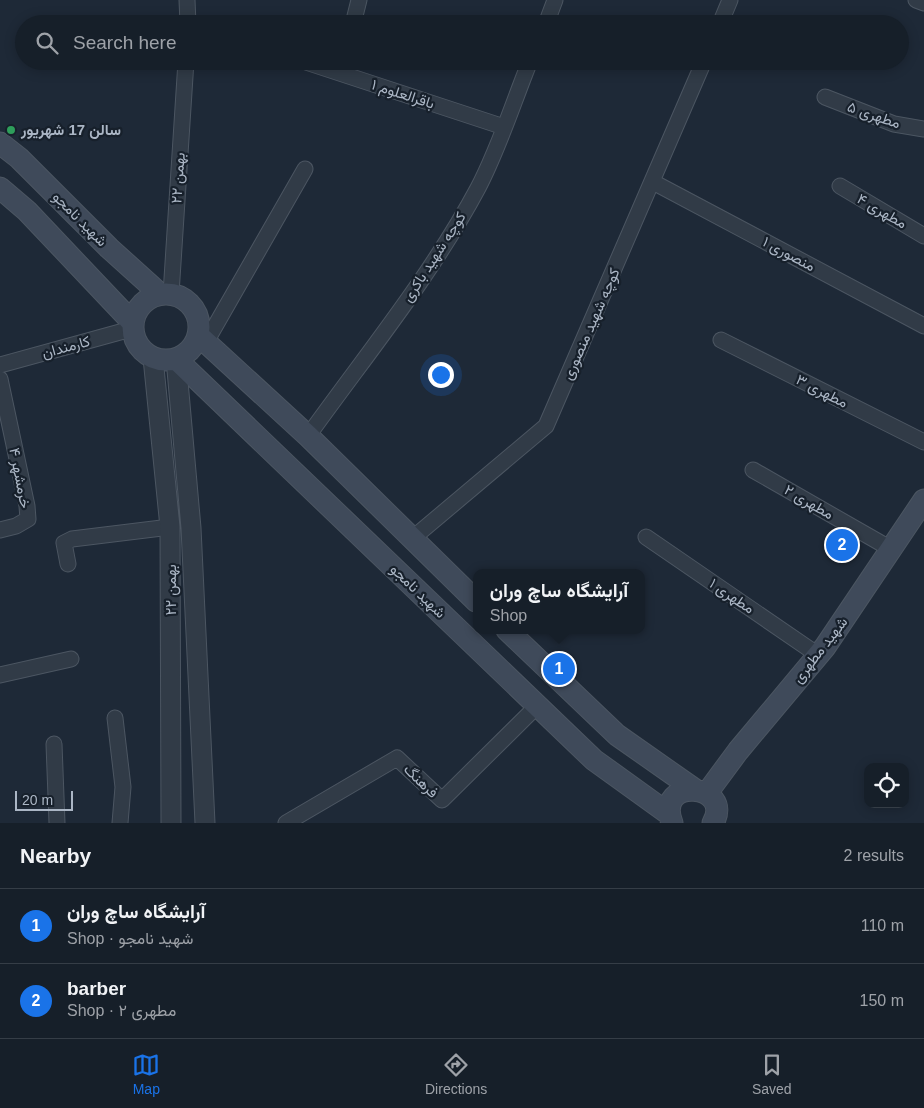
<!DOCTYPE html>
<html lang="en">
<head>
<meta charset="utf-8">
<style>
  body { margin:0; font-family:Helvetica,Vazirmatn,sans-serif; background:#232c35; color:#f1f3f6 }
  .controls { position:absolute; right:15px; bottom:15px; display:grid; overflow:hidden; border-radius:10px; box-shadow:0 2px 12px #0003 }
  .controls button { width:45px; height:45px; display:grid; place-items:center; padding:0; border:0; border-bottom:1px solid #353d46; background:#161f29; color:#f1f3f6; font:25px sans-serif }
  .scale { position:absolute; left:15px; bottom:12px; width:58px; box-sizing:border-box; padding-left:5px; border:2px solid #abb6c5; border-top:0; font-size:14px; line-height:18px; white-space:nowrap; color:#abb6c5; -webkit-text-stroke:4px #17202b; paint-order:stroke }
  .you { position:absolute; left:440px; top:374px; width:18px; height:18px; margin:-12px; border:4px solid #fff; border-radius:50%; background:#1a73e8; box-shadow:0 0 0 8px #1a73e833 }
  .badge { display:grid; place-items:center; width:32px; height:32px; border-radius:50%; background:#1a73e8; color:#fff; font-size:16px; font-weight:700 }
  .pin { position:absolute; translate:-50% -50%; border:2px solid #fff; box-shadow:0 1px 5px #0006 }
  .popup { position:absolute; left:473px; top:569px; width:172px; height:65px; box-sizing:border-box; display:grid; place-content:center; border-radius:10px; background:#161f29; filter:drop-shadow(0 1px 4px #0005); font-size:16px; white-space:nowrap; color:#9ea2a8 }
  .popup b { font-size:19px; color:#f1f3f6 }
  .popup::after { content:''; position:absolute; left:50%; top:100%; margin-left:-10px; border:10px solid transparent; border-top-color:#161f29 }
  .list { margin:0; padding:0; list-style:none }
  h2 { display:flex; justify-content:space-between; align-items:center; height:65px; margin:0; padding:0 20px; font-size:21px }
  h2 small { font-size:16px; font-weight:400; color:#9ea2a8 }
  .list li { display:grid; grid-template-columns:32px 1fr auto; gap:15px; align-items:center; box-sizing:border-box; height:75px; padding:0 20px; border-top:1px solid #353d46 }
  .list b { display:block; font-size:19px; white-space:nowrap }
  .list p { margin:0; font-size:16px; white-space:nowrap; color:#9ea2a8 }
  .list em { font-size:16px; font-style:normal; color:#9ea2a8 }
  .icon { flex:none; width:28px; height:28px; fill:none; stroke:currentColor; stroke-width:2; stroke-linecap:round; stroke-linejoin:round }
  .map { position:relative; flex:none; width:924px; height:823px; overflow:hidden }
  .search { position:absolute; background:#161f29; box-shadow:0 2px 12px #0003; left:15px; right:15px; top:15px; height:55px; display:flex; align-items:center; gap:12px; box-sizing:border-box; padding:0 18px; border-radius:28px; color:#9ea2a8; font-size:19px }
  .sheet { height:215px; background:#161f29 }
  nav { display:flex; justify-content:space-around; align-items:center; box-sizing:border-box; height:70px; border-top:1px solid #353d46; background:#161f29; font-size:14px; color:#9ea2a8 }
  nav a { display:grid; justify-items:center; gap:2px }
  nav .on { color:#1a73e8 }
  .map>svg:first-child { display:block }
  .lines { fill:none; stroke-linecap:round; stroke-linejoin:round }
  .minor-casing { stroke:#4c5662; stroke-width:17 }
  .tertiary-casing { stroke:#4c5662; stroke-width:21 }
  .secondary-casing { stroke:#4c5662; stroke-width:23 }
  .minor { stroke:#313b47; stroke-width:15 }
  .tertiary { stroke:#313b47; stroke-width:19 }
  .secondary { stroke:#3f4a5a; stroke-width:21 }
  .leisure-dot { fill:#2e9e5b; stroke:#17202b; stroke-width:2 }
  .labels { text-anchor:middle; stroke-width:4.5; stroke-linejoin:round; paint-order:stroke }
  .street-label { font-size:15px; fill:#abb6c5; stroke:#17202b }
  .poi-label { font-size:15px; font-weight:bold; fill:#abb6c5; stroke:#17202b; text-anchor:start }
</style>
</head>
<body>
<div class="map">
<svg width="924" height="823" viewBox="0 0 924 823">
  <rect width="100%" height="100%" fill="#1e2937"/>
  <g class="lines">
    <g class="minor-casing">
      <path id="minor" d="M187 0 188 24
        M916 0 924 3
        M353 24 359 0
        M546 24 555 0
        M720 24 730 0
        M303 61 504 127
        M825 97 894 124 924 129
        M653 182 924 326
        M840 186 924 236
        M171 294 186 61
        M721 340 924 442
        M206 342 305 169
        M0 365 131 329
        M0 379 27 506 28 519 16 526 0 530
        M308 436C366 355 431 276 478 188 499 148 513 103 530 61
        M753 470 891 549
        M646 537 818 655
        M413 538 546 426 704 61
        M68 564 64 543 72 539 170 527
        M0 675 71 659
        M115 718 123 787 120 823
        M54 744 57 823
        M286 823 397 758 442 800 537 706"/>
    </g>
    <g class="tertiary-casing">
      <path id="tertiary" d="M153 358 170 527 171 823
        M176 359 191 528 205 823"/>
    </g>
    <g class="secondary-casing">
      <path id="secondary" d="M0 143 19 158 109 248 160 294
        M0 188 27 211 133 323
        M133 327a33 33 0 1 1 66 0a33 33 0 1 1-66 0Z
        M199 336 308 436 476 601
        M176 359 594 760 669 814
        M507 630 617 735 694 789
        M707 793 738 751 825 647 924 500
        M672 823C654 775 735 784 713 823"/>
    </g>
    <use href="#minor" class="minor"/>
    <use href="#tertiary" class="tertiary"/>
    <use href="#secondary" class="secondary"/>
  </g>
  <circle class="leisure-dot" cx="11" cy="130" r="5"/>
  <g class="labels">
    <g class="street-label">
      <text transform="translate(403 94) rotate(18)" y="5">باقرالعلوم ۱</text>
      <text transform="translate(874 115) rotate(19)" y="5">مطهری ۵</text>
      <text transform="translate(178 178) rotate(-86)" y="5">۲۲ بهمن</text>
      <text transform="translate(882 211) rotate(30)" y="5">مطهری ۴</text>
      <text transform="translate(80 219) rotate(45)" y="5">شهید نامجو</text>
      <text transform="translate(789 254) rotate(28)" y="5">منصوری ۱</text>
      <text transform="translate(434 257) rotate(-57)" y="5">کوچه شهید باکری</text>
      <text transform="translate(591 324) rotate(-66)" y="5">کوچه شهید منصوری</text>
      <text transform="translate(66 347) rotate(-15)" y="5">کارمندان</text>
      <text transform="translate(822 391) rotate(27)" y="5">مطهری ۳</text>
      <text transform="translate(20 478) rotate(79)" y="5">خرمشهر ۴</text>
      <text transform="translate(809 502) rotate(30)" y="5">مطهری ۲</text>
      <text transform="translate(171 590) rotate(-90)" y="5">۲۲ بهمن</text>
      <text transform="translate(418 591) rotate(44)" y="5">شهید نامجو</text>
      <text transform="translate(732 596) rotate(34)" y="5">مطهری ۱</text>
      <text transform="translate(820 650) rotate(-52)" y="5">شهید مطهری</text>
      <text transform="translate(421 781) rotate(44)" y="5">فرهنگ</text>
    </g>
    <g class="poi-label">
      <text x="21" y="135">سالن 17 شهریور</text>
    </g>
  </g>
</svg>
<div class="controls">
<button><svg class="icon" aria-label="locate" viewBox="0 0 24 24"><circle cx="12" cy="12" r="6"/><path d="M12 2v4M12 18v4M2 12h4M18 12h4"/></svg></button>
</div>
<div class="scale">20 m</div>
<div class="you"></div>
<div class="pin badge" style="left:559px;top:669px">1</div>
<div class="popup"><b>آرایشگاه ساچ وران</b>Shop</div>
<div class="pin badge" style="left:842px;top:545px">2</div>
<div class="search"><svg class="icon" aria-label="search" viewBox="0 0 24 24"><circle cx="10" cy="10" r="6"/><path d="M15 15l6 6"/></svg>Search here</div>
</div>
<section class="sheet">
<h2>Nearby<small>2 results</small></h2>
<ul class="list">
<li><span class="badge">1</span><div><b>آرایشگاه ساچ وران</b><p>Shop · شهید نامجو</p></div><em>110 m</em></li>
<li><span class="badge">2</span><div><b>barber</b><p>Shop · مطهری ۲</p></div><em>150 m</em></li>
</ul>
</section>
<nav>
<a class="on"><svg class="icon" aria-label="map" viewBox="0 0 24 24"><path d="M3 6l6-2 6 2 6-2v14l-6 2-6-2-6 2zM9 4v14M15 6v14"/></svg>Map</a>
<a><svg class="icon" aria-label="directions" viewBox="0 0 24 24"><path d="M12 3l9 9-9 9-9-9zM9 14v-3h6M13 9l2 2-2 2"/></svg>Directions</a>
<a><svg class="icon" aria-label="saved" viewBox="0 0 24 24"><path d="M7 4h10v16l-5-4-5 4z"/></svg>Saved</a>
</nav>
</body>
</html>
